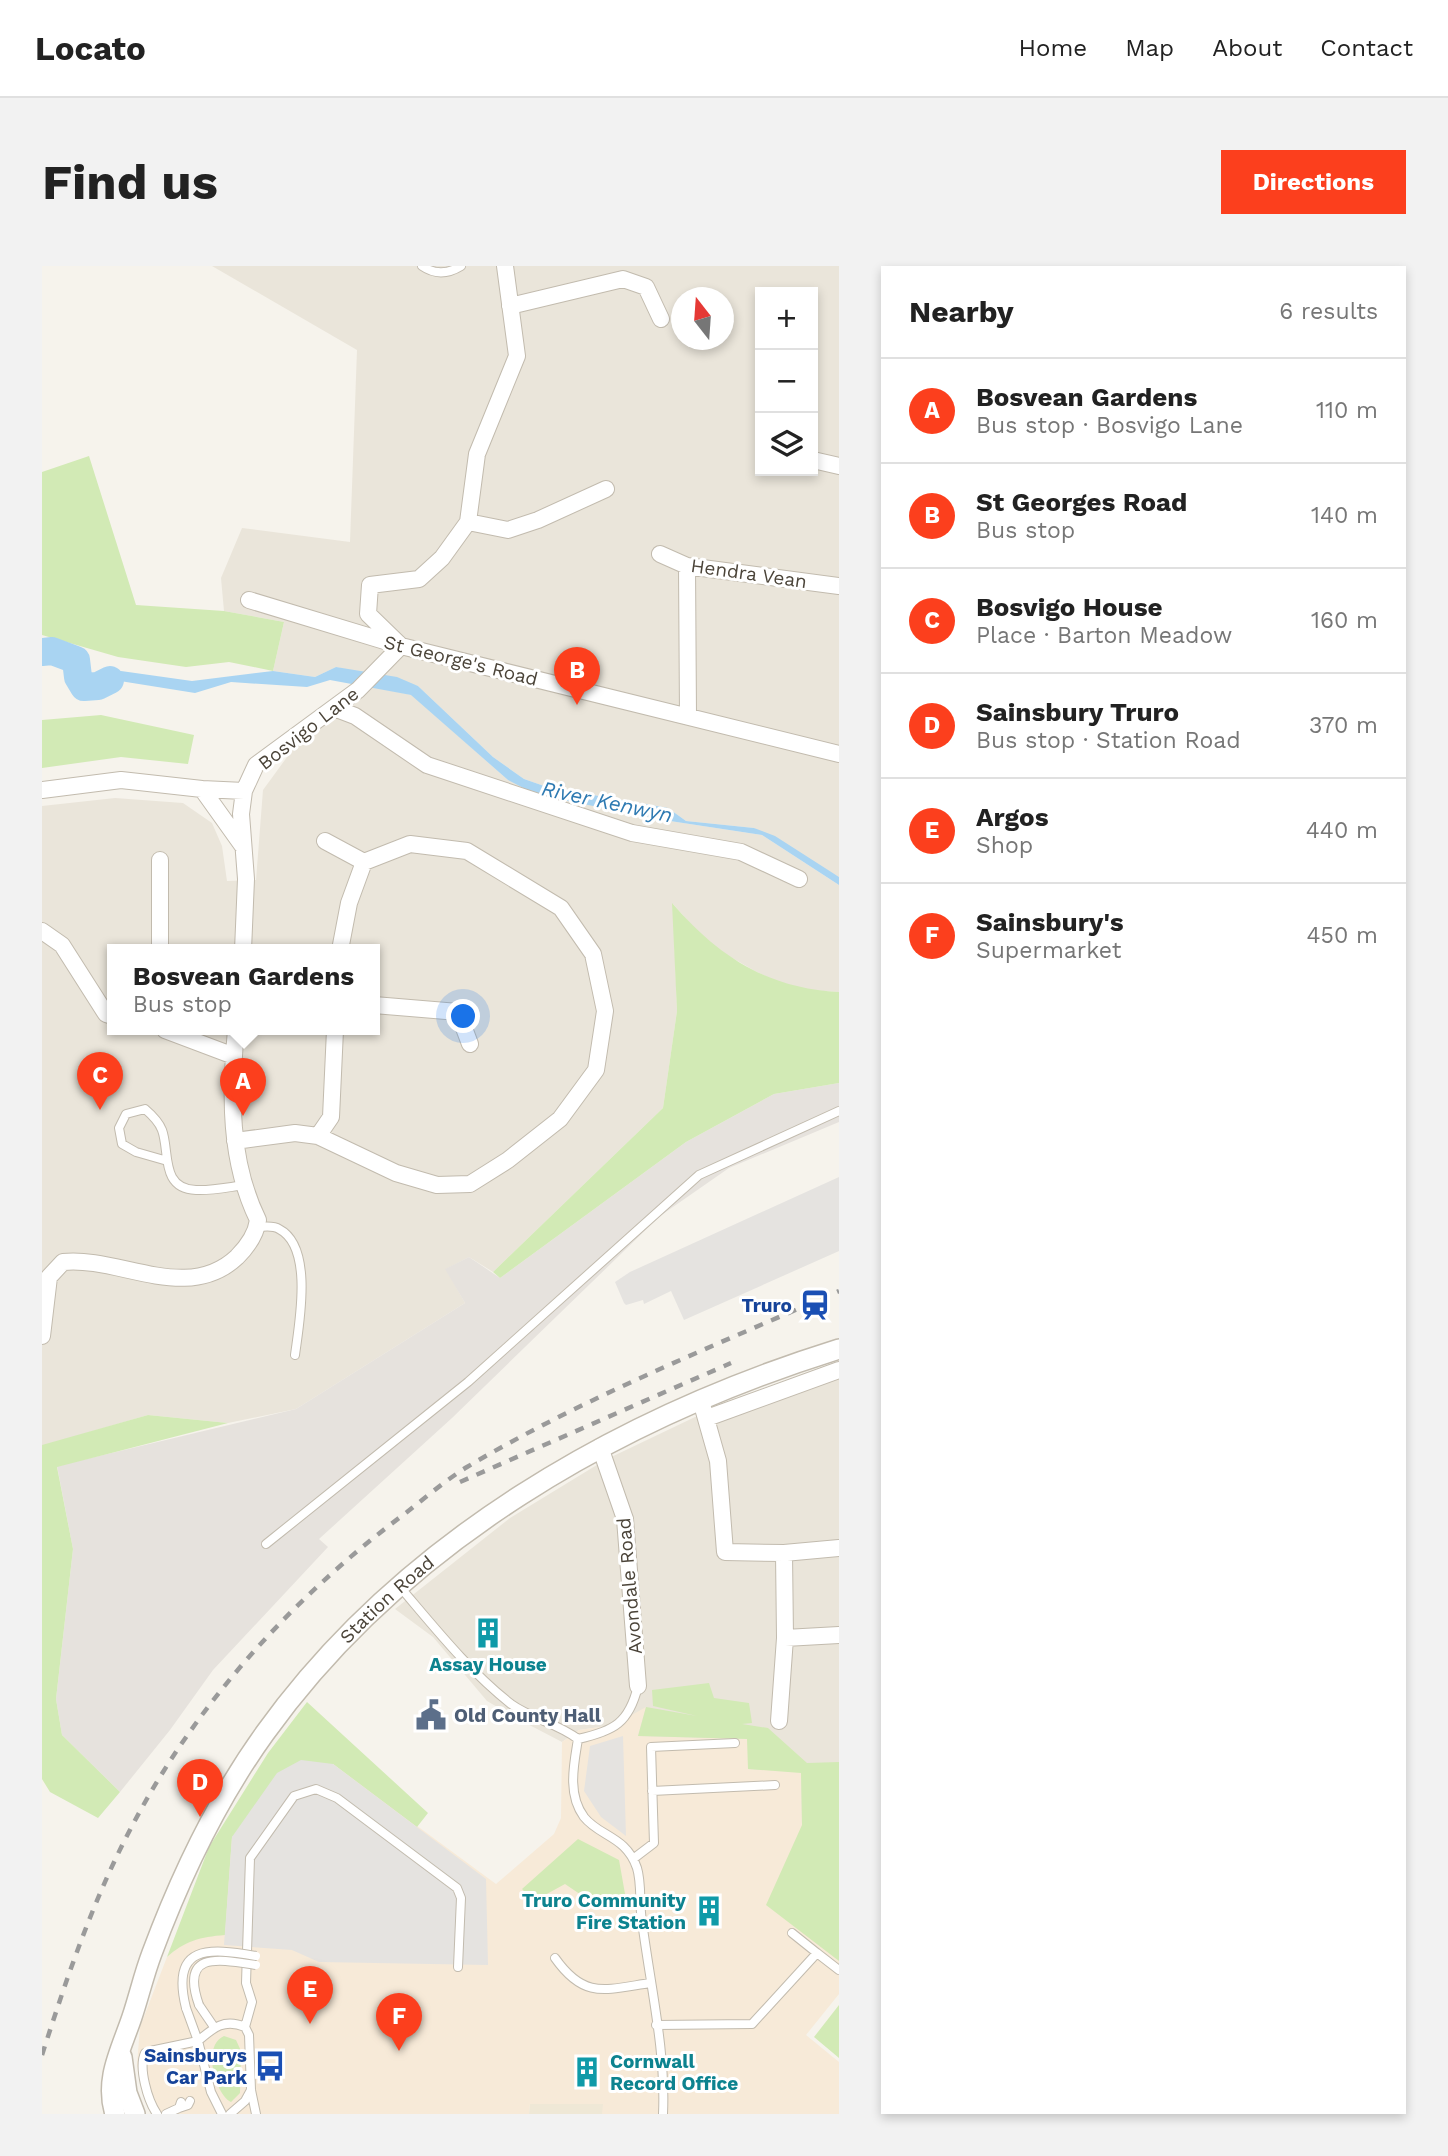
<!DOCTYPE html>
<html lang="en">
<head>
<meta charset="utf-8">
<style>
  body { margin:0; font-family:"Work Sans",sans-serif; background:#f2f2f2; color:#222 }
  .controls { position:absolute; right:21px; top:21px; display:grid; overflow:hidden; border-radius:0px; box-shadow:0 4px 10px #0003 }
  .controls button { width:63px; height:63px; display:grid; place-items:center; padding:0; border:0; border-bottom:2px solid #e0e0e0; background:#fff; color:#222; font:35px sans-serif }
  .compass { position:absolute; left:629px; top:21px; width:63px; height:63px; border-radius:50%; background:#fff; box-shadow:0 4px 10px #0003; rotate:343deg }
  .you { position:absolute; left:422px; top:751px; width:24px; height:24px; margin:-18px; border:5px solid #fff; border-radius:50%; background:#1a73e8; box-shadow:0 0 0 10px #1a73e833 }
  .badge { display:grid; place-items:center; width:46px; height:46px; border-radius:50%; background:#fc3f1d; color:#fff; font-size:23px; font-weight:700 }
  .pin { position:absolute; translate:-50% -58px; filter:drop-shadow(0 2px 4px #0008) }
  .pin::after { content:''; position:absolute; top:37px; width:24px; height:21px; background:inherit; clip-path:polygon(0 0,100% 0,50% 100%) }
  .popup { position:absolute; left:65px; top:678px; width:273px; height:91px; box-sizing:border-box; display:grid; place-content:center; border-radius:0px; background:#fff; filter:drop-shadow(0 2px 5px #0005); font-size:23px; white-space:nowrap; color:#767676 }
  .popup b { font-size:26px; color:#222 }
  .popup::after { content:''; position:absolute; left:50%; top:100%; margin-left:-14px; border:14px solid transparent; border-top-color:#fff }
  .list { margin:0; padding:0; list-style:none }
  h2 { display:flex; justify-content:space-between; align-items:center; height:91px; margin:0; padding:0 28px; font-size:30px }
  h2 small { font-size:23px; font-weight:400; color:#767676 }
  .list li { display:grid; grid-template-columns:46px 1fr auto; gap:21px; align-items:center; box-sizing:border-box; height:105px; padding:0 28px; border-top:2px solid #e0e0e0 }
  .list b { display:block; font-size:26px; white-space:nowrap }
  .list p { margin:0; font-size:23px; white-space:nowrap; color:#767676 }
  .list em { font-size:23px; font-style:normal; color:#767676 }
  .icon { flex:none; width:38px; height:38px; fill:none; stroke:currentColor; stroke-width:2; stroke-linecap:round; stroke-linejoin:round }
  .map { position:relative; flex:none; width:797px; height:1848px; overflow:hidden; border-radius:0px }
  header { display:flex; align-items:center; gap:42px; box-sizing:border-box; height:98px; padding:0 35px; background:#fff; border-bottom:2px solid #e0e0e0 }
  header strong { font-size:33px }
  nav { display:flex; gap:38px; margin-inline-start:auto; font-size:24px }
  .intro { display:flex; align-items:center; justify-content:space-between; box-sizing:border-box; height:168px; padding:0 42px }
  h1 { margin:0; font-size:49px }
  .button { padding:18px 32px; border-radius:0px; background:#fc3f1d; color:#fff; font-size:24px; font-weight:700 }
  main { display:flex; gap:42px; padding:0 42px }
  aside { flex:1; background:#fff; border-radius:0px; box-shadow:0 4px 10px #0003 }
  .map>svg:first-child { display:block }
  .residential { fill:#eae5da; fill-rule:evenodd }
  .commercial { fill:#f7ead8 }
  .industrial { fill:#e6e2dd }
  .education { fill:#efe8d6 }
  .green { fill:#d2eab5 }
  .parking { fill:#e5e3e0 }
  .water { fill:#a9d4f2 }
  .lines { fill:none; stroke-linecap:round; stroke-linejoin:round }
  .river { stroke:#a9d4f2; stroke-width:28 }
  .service-casing { stroke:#c2bbae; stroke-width:10 }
  .minor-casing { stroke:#c2bbae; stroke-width:18 }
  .tertiary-casing { stroke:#c2bbae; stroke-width:22 }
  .service { stroke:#fff; stroke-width:8 }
  .minor { stroke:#fff; stroke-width:16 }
  .tertiary { stroke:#fff; stroke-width:19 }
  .rail { stroke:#9a9a9a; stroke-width:4.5; stroke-dasharray:9 9; stroke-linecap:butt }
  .service-bridge-casing { stroke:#c2bbae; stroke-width:10; stroke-linecap:butt }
  .service-bridge { stroke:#fff; stroke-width:8 }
  .labels { text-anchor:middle; stroke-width:6; stroke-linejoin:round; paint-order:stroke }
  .street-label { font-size:19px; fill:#4b4439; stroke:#fff }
  .transit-label { font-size:19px; font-weight:bold; fill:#164399; stroke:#fff; text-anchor:end }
  .culture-label { font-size:19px; font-weight:bold; fill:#0d838f; stroke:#fff }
  .service-label { font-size:19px; font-weight:bold; fill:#4e5e75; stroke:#fff; text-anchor:start }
  .water-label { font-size:21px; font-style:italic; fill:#2e7ab2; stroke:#fff }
</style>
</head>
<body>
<header>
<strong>Locato</strong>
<nav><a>Home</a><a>Map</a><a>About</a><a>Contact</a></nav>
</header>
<div class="intro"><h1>Find us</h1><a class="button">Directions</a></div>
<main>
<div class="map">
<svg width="797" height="1848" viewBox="0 0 797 1848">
  <rect width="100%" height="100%" fill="#f6f3ec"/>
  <path class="residential" d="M170 0H797V611L712 562 644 555 626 542 505 521 482 513 451 491 376 420 294 401 273 411 231 405 242 356 182 345 179 312 200 262 308 276 315 84ZM718 26H771V205H718ZM640 32H682V74H640Z
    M331 421 370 429 466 514 628 555 720 569 797 619V726L767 724 736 716 713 705 678 685 655 665 631 638 635 745 621 842 451 1006 427 991 404 1003 423 1037 254 1143 186 1157 106 1149 0 1180V540L73 532 141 537 170 557 180 580 185 615 214 614 221 524 256 476ZM70 684H332V764H70Z
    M797 1098V1577L572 1459 537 1464 520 1476 474 1452 445 1435 391 1371 353 1343 468 1252 563 1194 674 1141Z"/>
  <path class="commercial" d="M604 1441 596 1470 706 1473V1503L759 1506 760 1559 797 1577V1728L764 1769 797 1796V1848H560V1838H488L487 1848H110L103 1833 95 1799 98 1761 125 1691 140 1678 160 1671 190 1571 291 1498 454 1618 512 1568 519 1552 520 1476 537 1464 572 1459Z"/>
  <path class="industrial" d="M797 817V856L687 902 618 950 410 1152 277 1273 286 1281 171 1404 128 1464 78 1526 20 1469 14 1433 31 1283 15 1200 254 1143 423 1037 403 1003 427 991 458 1012 644 876 732 828Z"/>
  <path class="education" d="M488 1838H561L560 1848H487Z"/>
  <path class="green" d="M47 190 94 339 182 345 242 356 231 405 187 396 144 401 76 391 0 369V206Z
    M59 449 152 469 146 498 79 491 0 502V454Z
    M630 637C677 691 725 722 797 726V817L732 828 644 876 458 1012 451 1006 621 842 635 745Z
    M106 1149 186 1157 15 1201 31 1283 14 1433 20 1469 78 1526 56 1552 8 1526 0 1513V1179Z
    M667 1417 672 1432 707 1437 710 1457 700 1458 726 1462 765 1497 797 1496V1695L724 1639 760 1559 759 1507 706 1503 705 1473 596 1470 604 1441 655 1450 611 1440 610 1424Z
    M265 1436 386 1547 375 1561 291 1498 190 1571 183 1669C158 1671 143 1675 125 1691L167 1581 226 1487Z
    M536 1573 577 1594 585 1639H554L523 1618 492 1635 480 1623Z
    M797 1739V1792L772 1771Z
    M182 1770 194 1774 199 1785 198 1827 189 1836C174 1829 159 1780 182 1770Z"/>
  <path class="parking" d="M797 911V985L642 1054 629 1025 602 1038 601 1034 584 1039 582 1037 573 1016 588 1006Z
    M581 1470 584 1570 559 1551 542 1525 548 1480Z
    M259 1494 291 1498 444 1613 446 1699 277 1696 250 1684 182 1679 190 1571 235 1507Z"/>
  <path class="water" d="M294 401 355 411 376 420 451 491 482 513 505 521 626 542 644 555 712 562 733 570 797 611V619L720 569 628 555 495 529 466 514 369 429 288 414 265 421 189 416 153 427 78 415 55 424 40 420 36 411 48 416 79 405 150 415 231 405 273 411Z"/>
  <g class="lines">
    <path class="river" d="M0 386 10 385 34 394 36 411 42 421 56 420 68 414"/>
    <g class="service-casing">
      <path id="service" d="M380 0C393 9 406 8 419 0
        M122 894 94 886 80 878 77 862 84 848 103 843C110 849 117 856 120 864 128 885 118 923 154 924 169 925 187 921 203 919
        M215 961C222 961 231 959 237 963 272 981 257 1058 253 1089
        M224 1278 426 1116 657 909 797 845
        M358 1321C393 1362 427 1405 469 1438 490 1453 515 1457 536 1473
        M596 1420C587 1457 572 1465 536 1473 532 1498 525 1528 542 1551 558 1571 584 1570 595 1602 600 1618 597 1639 600 1655 608 1718 624 1785 621 1848
        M610 1525 733 1519
        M591 1593 612 1577 609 1481 693 1477
        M750 1667 775 1687
        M513 1692C542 1733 562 1724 608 1717
        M157 1739 172 1761
        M614 1759 710 1758 775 1687 797 1704
        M203 1761 210 1736 204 1717 208 1592 252 1530 274 1523 295 1532 415 1622 419 1632 416 1701
        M112 1784 103 1787C96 1802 106 1835 115 1848
        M108 1793 113 1784 156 1775 144 1742
        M137 1842 146 1839 148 1835
        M124 1848 137 1842 139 1836
        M180 1848 169 1826 156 1775C171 1762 182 1752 203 1761L207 1769 209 1824 214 1848
        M188 1848 203 1835 209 1824"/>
    </g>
    <g class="minor-casing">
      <path id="minor" d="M468 40 581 13 604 21 619 53
        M771 194 797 200
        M426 256 466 264 496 254 564 223
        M618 288 645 300 797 320
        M645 300 646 450
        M207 334 359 380 797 488
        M292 442 313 450 385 499 590 567 699 586 757 613
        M0 524 79 514 160 523
        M283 575 322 596
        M200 579 160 523 202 525
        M0 665 20 679 64 748 70 750
        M118 684V594
        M201 684 204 613 199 548 202 525 214 499 316 424 359 380 326 348 328 319 377 313 400 292 426 256 435 188 475 90 463 0
        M332 739 416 746 428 778
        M123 764 192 790
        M276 870 289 851 293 764
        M193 875 253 867 276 870 354 907 395 919 428 918 466 894 518 853 554 804 563 745 551 688 519 642 425 585 368 578 322 596 307 637 298 684
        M0 1070 7 1011 21 996C77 990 145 1038 195 991 205 981 214 969 216 954 187 895 188 828 194 764
        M659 1135 676 1195 683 1286 742 1287 797 1282
        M665 1152 797 1104
        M558 1181 583 1253 596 1420
        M743 1372 797 1369
        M737 1455 743 1372 742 1287"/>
    </g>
    <g class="tertiary-casing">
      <g id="tertiary">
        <path d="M80 1791 85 1827 93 1848"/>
        <path id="s1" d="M73 1848C62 1813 79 1784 90 1751 97 1730 102 1708 110 1687 139 1609 174 1535 223 1467 360 1276 576 1152 797 1083"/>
      </g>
    </g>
    <use href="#service" class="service"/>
    <use href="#minor" class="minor"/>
    <use href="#tertiary" class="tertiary"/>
    <path class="rail" d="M418 1216 689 1097
      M0 1789C25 1711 51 1634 89 1562 154 1437 252 1330 365 1246 384 1231 404 1214 425 1201 543 1131 672 1080 797 1025"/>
    <g class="service-bridge-casing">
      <path id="service-bridge" d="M157 1739C138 1685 176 1693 214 1699
        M144 1742C128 1678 167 1682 214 1690"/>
    </g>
    <use href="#service-bridge" class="service-bridge"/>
  </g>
  <defs>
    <g id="station-bare" transform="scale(2.415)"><path d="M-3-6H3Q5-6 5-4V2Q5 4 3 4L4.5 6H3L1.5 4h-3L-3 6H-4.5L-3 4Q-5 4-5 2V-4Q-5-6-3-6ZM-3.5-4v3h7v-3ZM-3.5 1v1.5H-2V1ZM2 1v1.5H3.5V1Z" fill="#1a4fb4" stroke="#fff" stroke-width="2.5" paint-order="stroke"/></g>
    <g id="building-bare" transform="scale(2.415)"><path d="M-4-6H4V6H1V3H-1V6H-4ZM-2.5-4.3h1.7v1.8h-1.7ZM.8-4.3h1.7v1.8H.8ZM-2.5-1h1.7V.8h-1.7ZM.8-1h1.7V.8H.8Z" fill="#0f9aa8" stroke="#fff" stroke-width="2.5" paint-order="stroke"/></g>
    <g id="civic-bare" transform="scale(2.415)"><path d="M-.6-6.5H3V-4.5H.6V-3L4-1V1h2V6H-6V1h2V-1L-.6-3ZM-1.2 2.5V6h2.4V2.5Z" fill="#5c6f8a" stroke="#fff" stroke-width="2.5" paint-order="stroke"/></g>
    <g id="bus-bare" transform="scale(2.415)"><path d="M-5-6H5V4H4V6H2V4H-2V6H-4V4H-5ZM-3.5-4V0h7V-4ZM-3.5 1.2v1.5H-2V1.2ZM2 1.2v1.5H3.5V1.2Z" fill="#1a4fb4" stroke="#fff" stroke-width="2.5" paint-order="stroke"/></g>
  </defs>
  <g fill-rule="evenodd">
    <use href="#station-bare" x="773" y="1039"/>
    <use href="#building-bare" x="446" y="1367"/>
    <use href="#civic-bare" x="389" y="1449"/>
    <use href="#building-bare" x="667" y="1645"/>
    <use href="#bus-bare" x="228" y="1800"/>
    <use href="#building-bare" x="545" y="1806"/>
  </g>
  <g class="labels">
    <g class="street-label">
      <text transform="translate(707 307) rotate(8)" y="7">Hendra Vean</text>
      <text transform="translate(419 394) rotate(14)" y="7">St George's Road</text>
      <text transform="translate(266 462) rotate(-38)" y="7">Bosvigo Lane</text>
      <text transform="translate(587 1320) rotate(-95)" y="7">Avondale Road</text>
      <text dy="7" stroke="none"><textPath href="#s1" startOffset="597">Station Road</textPath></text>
    </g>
    <g class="transit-label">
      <text x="750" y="1046">Truro</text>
      <text x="205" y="1796">Sainsburys<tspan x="205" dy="22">Car Park</tspan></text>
    </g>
    <g class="culture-label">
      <text x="446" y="1405">Assay House</text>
      <text x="644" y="1641" text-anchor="end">Truro Community<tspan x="644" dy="22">Fire Station</tspan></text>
      <text x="568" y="1802" text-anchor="start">Cornwall<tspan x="568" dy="22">Record Office</tspan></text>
    </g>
    <g class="service-label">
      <text x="412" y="1456">Old County Hall</text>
    </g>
    <g class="water-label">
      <text transform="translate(565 536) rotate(12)" y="7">River Kenwyn</text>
    </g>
  </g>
</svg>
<div class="controls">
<button>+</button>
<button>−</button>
<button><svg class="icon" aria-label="layers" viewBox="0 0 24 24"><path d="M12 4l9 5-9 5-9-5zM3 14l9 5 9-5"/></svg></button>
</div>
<svg class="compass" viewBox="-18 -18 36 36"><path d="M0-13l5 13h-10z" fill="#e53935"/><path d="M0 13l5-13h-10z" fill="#767676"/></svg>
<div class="you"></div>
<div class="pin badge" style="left:201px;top:850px">A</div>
<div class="popup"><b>Bosvean Gardens</b>Bus stop</div>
<div class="pin badge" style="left:535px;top:439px">B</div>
<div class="pin badge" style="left:58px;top:844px">C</div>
<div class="pin badge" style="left:158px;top:1551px">D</div>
<div class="pin badge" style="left:268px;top:1758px">E</div>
<div class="pin badge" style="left:357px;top:1785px">F</div>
</div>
<aside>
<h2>Nearby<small>6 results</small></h2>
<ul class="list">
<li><span class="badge">A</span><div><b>Bosvean Gardens</b><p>Bus stop · Bosvigo Lane</p></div><em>110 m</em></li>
<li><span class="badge">B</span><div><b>St Georges Road</b><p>Bus stop</p></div><em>140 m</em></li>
<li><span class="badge">C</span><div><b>Bosvigo House</b><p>Place · Barton Meadow</p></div><em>160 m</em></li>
<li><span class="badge">D</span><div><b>Sainsbury Truro</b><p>Bus stop · Station Road</p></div><em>370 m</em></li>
<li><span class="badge">E</span><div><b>Argos</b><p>Shop</p></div><em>440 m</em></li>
<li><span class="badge">F</span><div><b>Sainsbury's</b><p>Supermarket</p></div><em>450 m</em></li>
</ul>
</aside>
</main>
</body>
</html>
